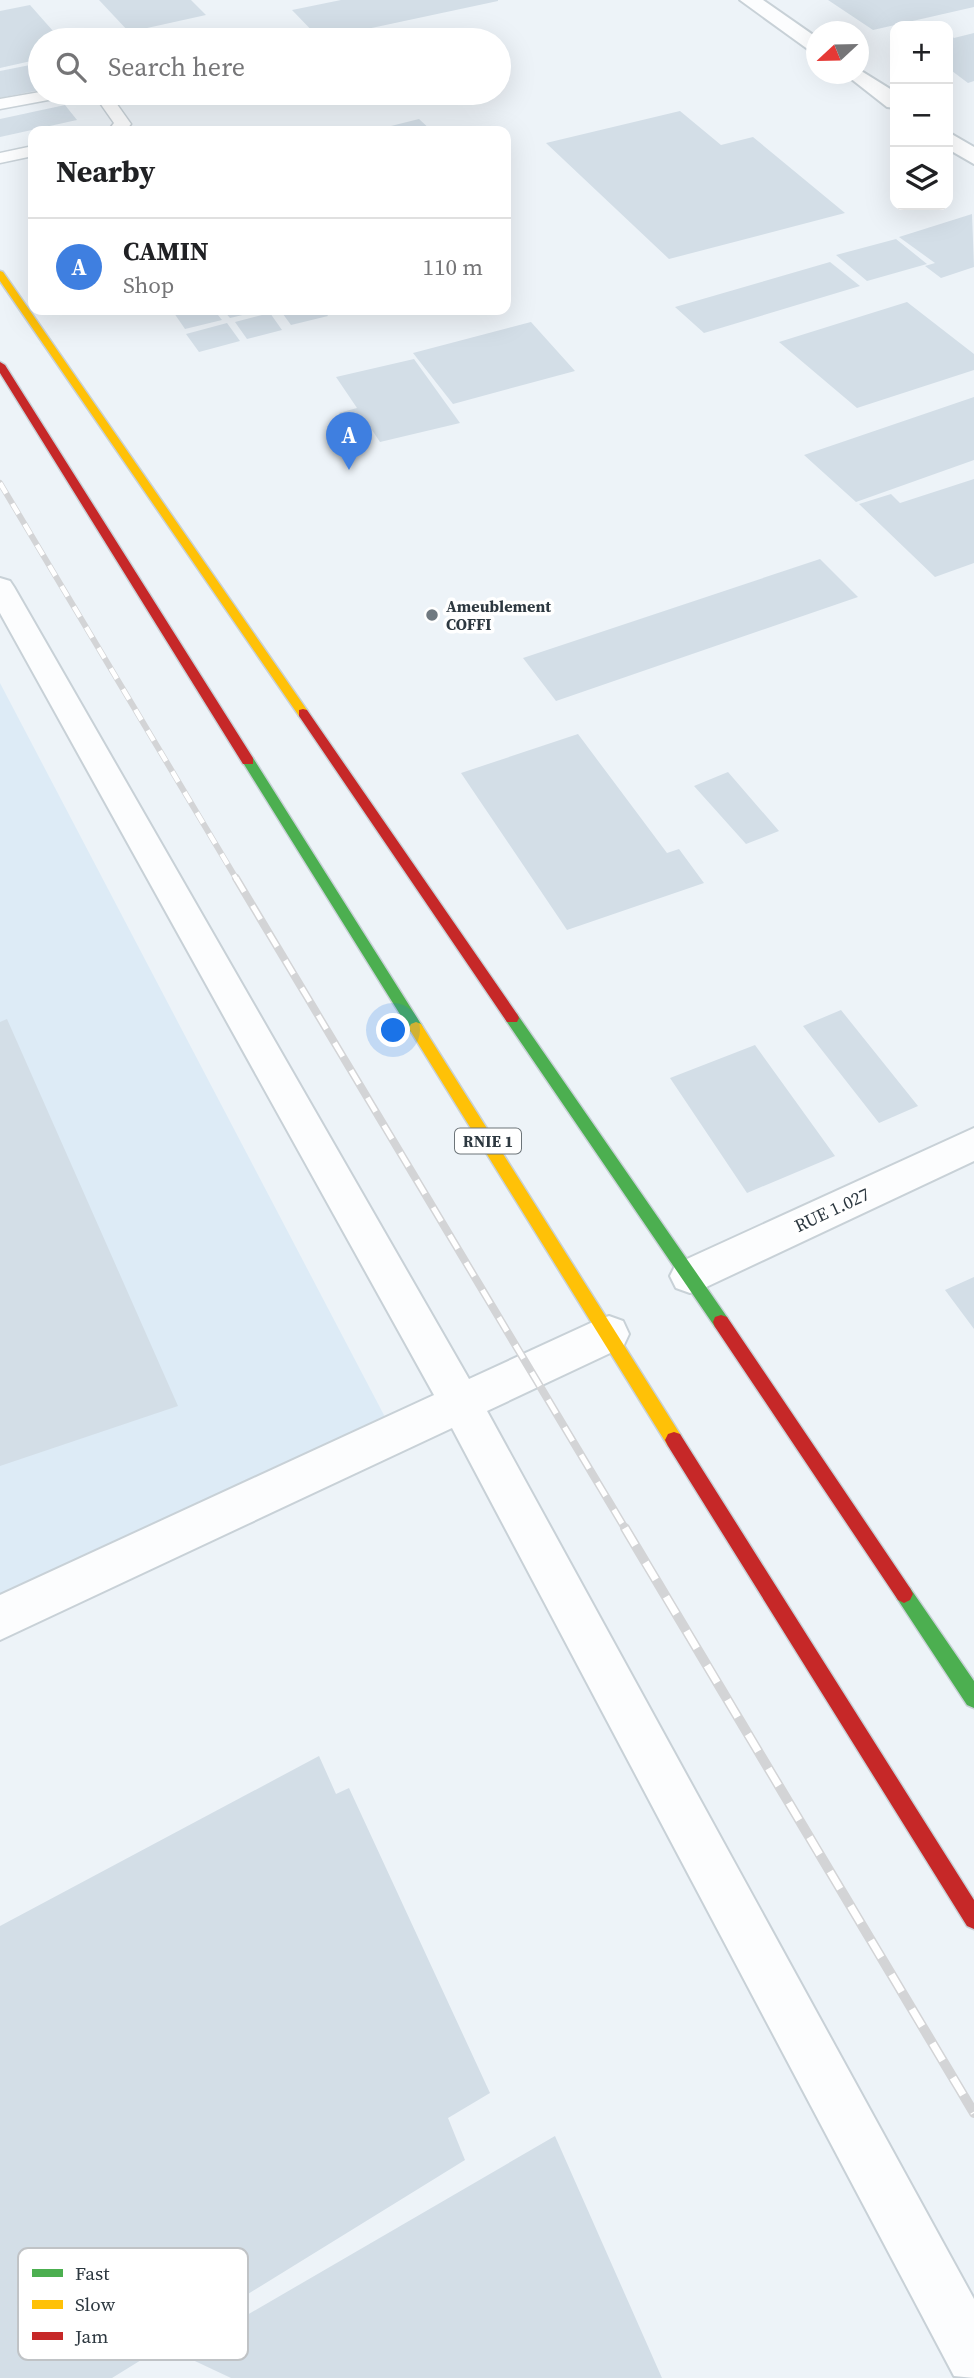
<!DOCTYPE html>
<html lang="en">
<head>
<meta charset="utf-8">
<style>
  body { margin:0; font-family:"Source Serif 4",serif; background:#f6f6f6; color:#202124 }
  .controls { position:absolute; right:21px; top:21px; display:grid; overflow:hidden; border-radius:14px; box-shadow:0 7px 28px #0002 }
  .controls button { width:63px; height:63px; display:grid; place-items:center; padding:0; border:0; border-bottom:2px solid #e0e0e0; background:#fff; color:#202124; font:35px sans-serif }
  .compass { position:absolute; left:806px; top:21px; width:63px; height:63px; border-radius:50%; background:#fff; box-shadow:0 7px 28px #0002; rotate:248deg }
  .you { position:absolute; left:394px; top:1031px; width:24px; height:24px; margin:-18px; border:5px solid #fff; border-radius:50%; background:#1a73e8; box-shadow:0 0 0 10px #1a73e833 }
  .badge { display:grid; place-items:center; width:46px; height:46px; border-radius:50%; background:#707980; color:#fff; font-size:23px; font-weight:700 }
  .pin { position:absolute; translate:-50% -58px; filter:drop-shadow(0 2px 4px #0008) }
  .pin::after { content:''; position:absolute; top:37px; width:24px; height:21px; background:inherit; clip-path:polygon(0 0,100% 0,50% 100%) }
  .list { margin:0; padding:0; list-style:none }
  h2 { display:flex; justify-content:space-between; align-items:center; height:91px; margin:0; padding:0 28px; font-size:30px }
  h2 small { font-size:23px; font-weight:400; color:#757577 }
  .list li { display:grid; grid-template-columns:46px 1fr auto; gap:21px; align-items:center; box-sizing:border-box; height:98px; padding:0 28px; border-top:2px solid #e0e0e0 }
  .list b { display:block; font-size:26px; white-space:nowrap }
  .list p { margin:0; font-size:23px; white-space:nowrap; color:#757577 }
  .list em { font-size:23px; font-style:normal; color:#757577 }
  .icon { flex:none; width:38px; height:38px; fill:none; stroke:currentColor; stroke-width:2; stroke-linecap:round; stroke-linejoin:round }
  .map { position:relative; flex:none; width:974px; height:2378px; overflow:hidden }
  .search { position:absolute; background:#fff; box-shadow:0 7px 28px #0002; left:28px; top:28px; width:483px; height:77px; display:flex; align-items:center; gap:18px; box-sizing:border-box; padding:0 24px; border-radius:38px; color:#757577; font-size:26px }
  .panel { position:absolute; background:#fff; box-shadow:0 7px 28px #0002; left:28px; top:126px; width:483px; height:189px; border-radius:14px }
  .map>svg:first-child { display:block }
  .built { fill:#ddebf6 }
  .building { fill:#d3dee7 }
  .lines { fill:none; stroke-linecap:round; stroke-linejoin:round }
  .lane-casing { stroke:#c8d1d7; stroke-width:3 }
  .street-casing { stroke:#c8d1d7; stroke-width:4 }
  .fast-casing { stroke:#c8d1d7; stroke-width:3 }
  .slow-casing { stroke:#c8d1d7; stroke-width:3 }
  .jam-casing { stroke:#c8d1d7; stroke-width:3 }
  .lane { fill:#fcfdfe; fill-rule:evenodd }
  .street { fill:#fcfdfe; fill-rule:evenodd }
  .fast { fill:#4caf50; fill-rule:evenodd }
  .slow { fill:#ffc107; fill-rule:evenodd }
  .jam { fill:#c62828; fill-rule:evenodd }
  .rail-far2-casing { stroke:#d3d4d6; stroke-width:6 }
  .rail-far1-casing { stroke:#d3d4d6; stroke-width:8 }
  .rail-casing { stroke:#d3d4d6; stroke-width:10 }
  .rail-far2 { stroke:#fff; stroke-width:4.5; stroke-dasharray:12; stroke-linecap:butt }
  .rail-far1 { stroke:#fff; stroke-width:5; stroke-dasharray:16; stroke-linecap:butt }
  .rail { stroke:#fff; stroke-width:7; stroke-dasharray:20; stroke-linecap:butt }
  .poi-dot { fill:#707980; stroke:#fff; stroke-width:2.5 }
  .labels { text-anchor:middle; stroke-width:7; stroke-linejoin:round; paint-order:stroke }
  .far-poi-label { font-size:16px; font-weight:bold; fill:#2d3840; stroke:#fff; text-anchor:start }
  .shield { fill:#fff; stroke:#6c7479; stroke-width:2 }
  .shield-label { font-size:16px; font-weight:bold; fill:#2d3840 }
  .street-label { font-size:18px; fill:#2d3840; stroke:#fff }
  .key { fill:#fff; stroke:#c0c3c6; stroke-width:2 }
  .key-label { font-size:19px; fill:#2d3840 }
</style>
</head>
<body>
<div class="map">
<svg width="974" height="2378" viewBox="0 0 974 2378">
  <rect width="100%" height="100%" fill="#edf3f8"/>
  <path class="built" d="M0 683 385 1417 0 1599Z"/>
  <path class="building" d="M99 0H191L206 15 129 32Z
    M341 0H498V1L320 39 292 10Z
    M828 0H974V7L873 30Z
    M30 5 61 40H40V59L0 68V11Z
    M948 33 954 38 974 33V81L968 83 948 68Z
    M40 63V90L0 98V71Z
    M65 105 77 120 0 137V119Z
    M680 111 721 145 753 137 845 213 669 259 546 143Z
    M419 119 432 131H375V130Z
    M972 214 974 267 941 278 925 266 935 263 899 237Z
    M896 239 927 264 867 281 836 255Z
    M830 262 860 286 704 333 675 307Z
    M907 302 974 354V370L857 408 779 342Z
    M188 310H214L222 320 185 329 174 313Z
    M223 310H259V311L230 318Z
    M280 310H324L328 316 291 325Z
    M270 313 282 330 247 339 235 322Z
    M531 322 575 371 453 404 413 353Z
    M227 323 240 341 199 352 186 334Z
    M414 359 460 423 380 442 372 430 353 435 339 413 357 408 336 377Z
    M974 397V460L856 502 804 455Z
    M974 479V563L935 577 859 504 891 494 900 503Z
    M820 559 858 597 556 701 523 658Z
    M578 734 667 853 679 849 704 883 567 930 461 773Z
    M728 772 779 831 746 844 694 786Z
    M841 1010 918 1106 879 1123 803 1026Z
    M7 1019 178 1406 0 1466V1022Z
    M755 1045 835 1156 747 1193 670 1078Z
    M974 1277V1329L945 1290Z
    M319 1756 336 1794 349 1788 490 2093 448 2118 465 2160 112 2378H0V1926Z
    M555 2136 662 2378H231L180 2354Z"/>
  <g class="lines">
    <g class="lane-casing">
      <path id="lane" d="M40 92 67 93 59 98 0 109V99Z
        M93 93H109L131 124 125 131H108L114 123Z
        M33 146V156L0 163V153Z"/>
    </g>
    <g class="street-casing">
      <path id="street" d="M740 0H763L816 37V52L809 50Z
        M858 69 895 92V108L887 107 845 74H858Z
        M948 132 974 147V164L948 149Z
        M0 578 10 581 14 587 469 1379 595 1321 609 1316 623 1321 629 1334 623 1347 487 1411 974 2299V2378L954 2376 452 1428 0 1640V1595L434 1395 0 613Z
        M974 1128V1161L704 1288 690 1293 676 1288 670 1276 676 1264Z"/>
    </g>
    <g class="fast-casing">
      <path id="fast" d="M248 757 253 758 421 1024 423 1028 421 1032H411L242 761Z
        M512 1012 517 1014 727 1317 729 1322 727 1327 721 1329 715 1327 507 1022 505 1018Z
        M904 1585 910 1588 974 1681V1708L967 1705 898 1600 895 1594 898 1588Z"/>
    </g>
    <g class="slow-casing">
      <path id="slow" d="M0 271 3 272 307 710V716H299L0 281Z
        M416 1022 421 1024 680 1434 683 1440 680 1446 674 1448 668 1446 411 1032 409 1028 411 1024Z"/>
    </g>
    <g class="jam-casing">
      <path id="jam" d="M0 362 5 365 253 758V764H243L0 373Z
        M303 709 307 710 517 1014 519 1018 517 1022H507L299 716V710Z
        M721 1315 727 1317 910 1588 913 1594 910 1600 904 1603 898 1600 715 1327 713 1322 715 1317Z
        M674 1432 680 1434 974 1900V1929L967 1926 668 1446 665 1440 668 1434Z"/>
    </g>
    <use href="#lane" class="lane"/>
    <use href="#street" class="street"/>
    <use href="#fast" class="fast"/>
    <use href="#slow" class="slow"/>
    <use href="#jam" class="jam"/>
    <g class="rail-far2-casing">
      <path id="rail-far2" d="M0 483 237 880"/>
    </g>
    <g class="rail-far1-casing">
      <path id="rail-far1" d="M236 878 626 1530"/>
    </g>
    <g class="rail-casing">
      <path id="rail" d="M625 1528 974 2113"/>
    </g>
    <use href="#rail-far2" class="rail-far2"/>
    <use href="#rail-far1" class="rail-far1"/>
    <use href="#rail" class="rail"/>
  </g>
  <circle class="poi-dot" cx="432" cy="615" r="7"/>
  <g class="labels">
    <g class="far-poi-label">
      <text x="446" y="612">Ameublement<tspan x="446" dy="18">COFFI</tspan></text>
    </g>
    <rect class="shield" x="455" y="1128.5" width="66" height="25" rx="5"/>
    <g class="shield-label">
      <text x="488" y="1147">RNIE 1</text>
    </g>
    <g class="street-label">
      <text transform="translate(832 1210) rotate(-25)" y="6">RUE 1.027</text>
    </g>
  </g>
  <rect x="18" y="2248" width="230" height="112" rx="10" class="key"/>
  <rect x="32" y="2269" width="31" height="8" fill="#4caf50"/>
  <rect x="32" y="2300" width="31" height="9" fill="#ffc107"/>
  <rect x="32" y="2332" width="31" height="8" fill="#c62828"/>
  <g class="key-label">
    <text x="75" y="2280">Fast</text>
    <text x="75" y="2311">Slow</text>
    <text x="75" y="2343">Jam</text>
  </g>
</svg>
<div class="controls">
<button>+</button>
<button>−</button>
<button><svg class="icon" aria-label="layers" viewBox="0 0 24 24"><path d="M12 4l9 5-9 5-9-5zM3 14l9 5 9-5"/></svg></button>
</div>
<svg class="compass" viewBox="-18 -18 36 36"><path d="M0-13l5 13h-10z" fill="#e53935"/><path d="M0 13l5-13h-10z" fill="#757577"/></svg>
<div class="you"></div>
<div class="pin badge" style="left:349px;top:470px;background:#3f7fe0">A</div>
<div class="search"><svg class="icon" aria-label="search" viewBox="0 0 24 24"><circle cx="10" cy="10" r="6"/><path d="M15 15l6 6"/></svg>Search here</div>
<section class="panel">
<h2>Nearby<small></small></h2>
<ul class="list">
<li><span class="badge" style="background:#3f7fe0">A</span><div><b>CAMIN</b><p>Shop</p></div><em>110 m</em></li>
</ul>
</section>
</div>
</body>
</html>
